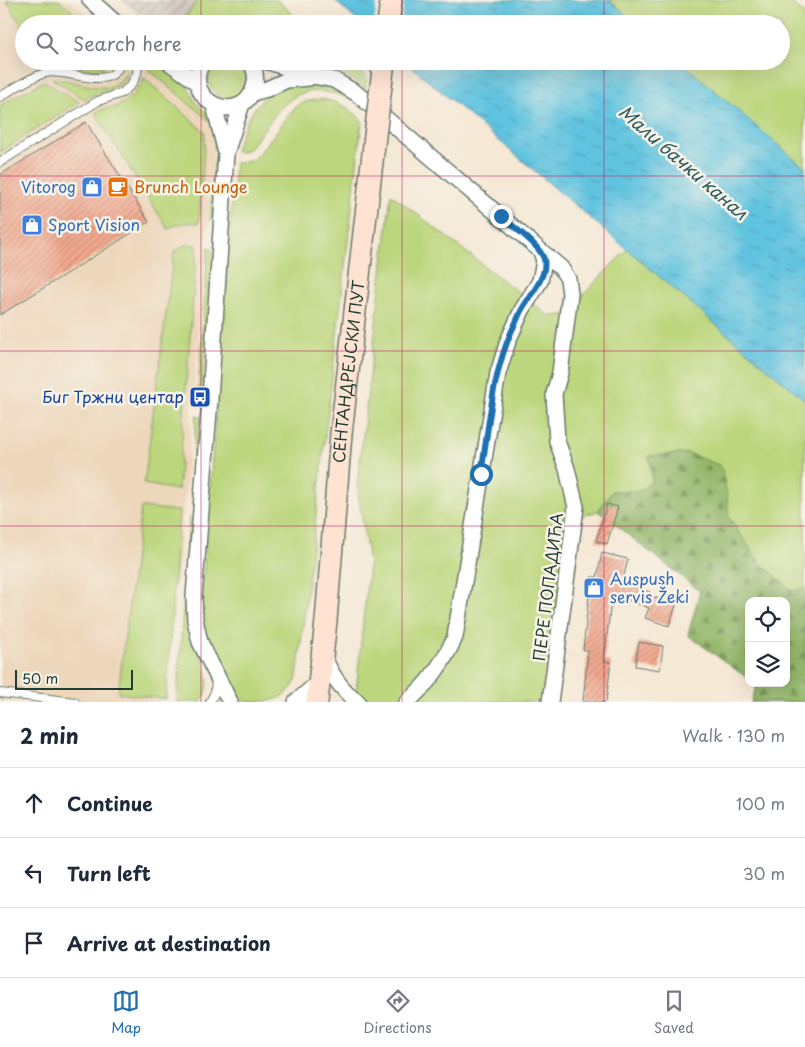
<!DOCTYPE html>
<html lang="en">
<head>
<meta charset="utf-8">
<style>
  body { margin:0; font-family:"Playpen Sans",sans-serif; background:#f2f2f3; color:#1f2937 }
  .controls { position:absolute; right:15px; bottom:15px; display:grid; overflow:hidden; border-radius:10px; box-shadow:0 5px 20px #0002 }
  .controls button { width:45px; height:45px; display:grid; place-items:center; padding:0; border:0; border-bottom:1px solid #e0e1e3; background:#fff; color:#1f2937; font:25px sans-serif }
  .scale { position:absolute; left:15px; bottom:12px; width:118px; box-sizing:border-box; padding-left:5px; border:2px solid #1f3d34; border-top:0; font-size:14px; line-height:18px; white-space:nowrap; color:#1f3d34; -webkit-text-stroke:4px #f7f3e8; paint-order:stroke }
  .stop { position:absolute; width:15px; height:15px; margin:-11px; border:4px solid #1f6fb2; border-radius:50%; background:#fff }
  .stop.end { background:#1f6fb2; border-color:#fff; box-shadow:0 1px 5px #0008 }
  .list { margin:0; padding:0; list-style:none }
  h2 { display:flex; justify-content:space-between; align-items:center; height:65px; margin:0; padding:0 20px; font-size:21px }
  h2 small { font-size:16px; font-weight:400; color:#747a83 }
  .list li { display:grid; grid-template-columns:32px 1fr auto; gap:15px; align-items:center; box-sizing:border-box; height:70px; padding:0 20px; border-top:1px solid #e0e1e3 }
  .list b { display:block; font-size:19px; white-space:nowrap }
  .list em { font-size:16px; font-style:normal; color:#747a83 }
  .icon { flex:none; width:28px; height:28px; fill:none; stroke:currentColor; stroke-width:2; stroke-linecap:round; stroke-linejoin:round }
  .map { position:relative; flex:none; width:805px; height:702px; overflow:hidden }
  .search { position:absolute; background:#fff; box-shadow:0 5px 20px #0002; left:15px; right:15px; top:15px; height:55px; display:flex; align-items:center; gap:12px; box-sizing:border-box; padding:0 18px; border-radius:28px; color:#747a83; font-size:19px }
  .sheet { height:275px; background:#fff }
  nav { display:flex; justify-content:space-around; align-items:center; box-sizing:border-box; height:70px; border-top:1px solid #e0e1e3; background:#fff; font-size:14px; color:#747a83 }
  nav a { display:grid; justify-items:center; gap:2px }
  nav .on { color:#1f6fb2 }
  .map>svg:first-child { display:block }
  .built { fill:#edd7bb }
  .industrial { fill:url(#industrial-furrows) }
  .green { fill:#bbd67c; stroke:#6d8a58 }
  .forest { fill:url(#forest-firs); stroke:#5a7a50 }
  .water { fill:url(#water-ripples); stroke:#40808a }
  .pier { fill:#f5e8d5 }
  .building { fill:url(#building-hatch) }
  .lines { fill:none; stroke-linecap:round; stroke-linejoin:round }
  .service-casing { stroke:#6a796c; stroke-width:10 }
  .minor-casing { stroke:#6a796c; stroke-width:18 }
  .secondary-casing { stroke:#6a796c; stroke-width:24 }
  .service { stroke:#fff; stroke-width:8 }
  .minor { stroke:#fff; stroke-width:15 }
  .secondary { stroke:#fee3d2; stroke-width:21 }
  .secondary-bridge-casing { stroke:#6a796c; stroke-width:24; stroke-linecap:butt }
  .secondary-bridge { stroke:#fee3d2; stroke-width:21 }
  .route { stroke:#1f6fb2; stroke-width:6 }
  .grid { fill:none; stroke:#c2185b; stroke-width:1; stroke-opacity:0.55 }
  .labels { text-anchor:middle; stroke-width:5; stroke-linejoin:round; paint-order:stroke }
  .shop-label { font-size:16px; fill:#366cbe; stroke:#f7f3e8; text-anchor:start }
  .food-label { font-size:16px; fill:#c56008; stroke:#f7f3e8; text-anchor:start }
  .street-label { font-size:16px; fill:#1f3d34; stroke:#f7f3e8 }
  .transit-label { font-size:16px; fill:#164399; stroke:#f7f3e8; text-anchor:end }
  .water-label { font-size:18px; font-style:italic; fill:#305e5f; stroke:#f7f3e8 }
</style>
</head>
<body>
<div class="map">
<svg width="805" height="702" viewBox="0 0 805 702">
  <defs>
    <pattern id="industrial-furrows" width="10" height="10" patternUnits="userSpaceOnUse" patternTransform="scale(1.25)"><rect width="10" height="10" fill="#ccc2b9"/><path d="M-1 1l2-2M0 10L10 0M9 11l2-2" fill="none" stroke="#a59f97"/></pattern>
    <pattern id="forest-firs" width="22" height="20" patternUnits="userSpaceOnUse" patternTransform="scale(1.25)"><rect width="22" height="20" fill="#94b76c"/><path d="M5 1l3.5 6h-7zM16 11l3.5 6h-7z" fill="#78965a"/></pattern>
    <pattern id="water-ripples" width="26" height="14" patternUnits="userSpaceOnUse" patternTransform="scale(1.25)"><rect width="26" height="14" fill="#61c3df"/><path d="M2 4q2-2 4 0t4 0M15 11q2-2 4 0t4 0" fill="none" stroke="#4fa0b6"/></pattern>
    <pattern id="building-hatch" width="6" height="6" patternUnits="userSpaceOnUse" patternTransform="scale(1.25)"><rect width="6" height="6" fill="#f2a98f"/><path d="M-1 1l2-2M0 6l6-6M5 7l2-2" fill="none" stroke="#c38b76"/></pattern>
  </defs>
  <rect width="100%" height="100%" fill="#f7f3e8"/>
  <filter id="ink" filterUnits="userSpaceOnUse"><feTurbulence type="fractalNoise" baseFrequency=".02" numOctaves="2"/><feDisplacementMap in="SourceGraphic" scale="10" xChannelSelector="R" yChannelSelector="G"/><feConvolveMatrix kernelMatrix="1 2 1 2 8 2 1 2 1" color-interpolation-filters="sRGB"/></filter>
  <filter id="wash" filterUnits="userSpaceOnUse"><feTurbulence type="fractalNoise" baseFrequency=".0096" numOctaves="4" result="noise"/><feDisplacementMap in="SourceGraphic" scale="20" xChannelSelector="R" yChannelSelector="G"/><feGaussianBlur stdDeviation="1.12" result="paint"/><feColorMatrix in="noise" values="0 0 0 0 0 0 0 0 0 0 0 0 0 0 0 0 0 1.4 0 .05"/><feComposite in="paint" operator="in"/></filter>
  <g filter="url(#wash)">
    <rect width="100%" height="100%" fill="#f5e8d5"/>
    <path class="built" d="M0 0H69L99 24H24V61H147L207 109 216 123 185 498 160 702H0Z"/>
    <path class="industrial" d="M122 0H198L181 24H151Z"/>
    <path class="green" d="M6 0H59L87 24H24V30Z
      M198 0H277L304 24H181Z
      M609 0H788L805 15V168L680 61H781V24H636Z
      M209 79a19 19 0 1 1 38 0a19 19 0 1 1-38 0Z
      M42 61H110L104 67 94 70 59 64 45 66Z
      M147 61H155L183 77 197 105 212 118 217 127 219 142 218 152 214 149 216 133 212 123 147 68Z
      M277 61H348L367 78 365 89 348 77 338 74Z
      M128 71C122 92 100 90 84 99L52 79C70 78 97 92 113 85 120 82 124 76 128 71Z
      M144 78 205 132 199 223C187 222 178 223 168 229L95 113C102 108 108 109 115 107 128 102 138 92 144 78Z
      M44 81 79 102 0 152V105Z
      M314 83 342 92 355 101C293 75 284 104 249 149L241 152 235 151C244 124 258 90 290 84 298 83 306 84 314 83Z
      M321 99C338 101 351 108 362 121L297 677C288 702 270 702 245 702 230 690 208 647 204 628 203 620 202 612 201 604L235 162 250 161 259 154 295 107 302 102Z
      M218 162 214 216 210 221 214 163Z
      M391 194 549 316 564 315 627 249 805 400V702H751L757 685 754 683H786V601H749V679L688 635 700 591 598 511 569 520 544 702H355L369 563 357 486Z
      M185 245H197L178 490 144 484 174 252Z
      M208 247 212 249 214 256 202 389H198Z
      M196 416 201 417 196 482 194 490 191 495Z
      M141 507 179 511 166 699 118 693Z
      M189 517 193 523 204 665C209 678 210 690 201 702H177Z"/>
    <path class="forest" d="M688 453 721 466 726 490 729 517 760 563 793 591 805 588V702H751L757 685 754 683H786V601H749V679L688 635 700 591 598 511 612 491H640L652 481 649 456Z"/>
    <path class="water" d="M334 0H609L636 24H361Z
      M405 61H680L805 168V400Z"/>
    <path class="pier" d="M377 0H404L401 24H374Z"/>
    <g id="blocks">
      <path class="building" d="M86 122 149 222 0 315V175Z
        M607 504 618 507 607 544 596 541Z
        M602 553 628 559 622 583 650 592 648 595 676 605 669 626 645 618 649 608 612 593 604 661 611 662 606 702H583L588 650H583L591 577H597Z
        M639 642 663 646 660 670 635 666Z"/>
    </g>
  </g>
  <g filter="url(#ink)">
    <use href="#blocks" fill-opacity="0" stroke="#6a796c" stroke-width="1"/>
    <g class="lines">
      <g class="service-casing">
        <path id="service" d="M0 97C14 88 29 78 45 73 68 67 112 95 121 61
          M0 162 98 101 122 93 131 85 137 74 138 61
          M0 693 75 702
          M210 702 215 692 216 680"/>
      </g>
      <g class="minor-casing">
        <path id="minor" d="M90 0 117 24
          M167 61 197 82
          M203 61C179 102 242 128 254 87 257 78 255 69 250 61
          M265 61 318 77 334 80 356 93 541 251 544 261 540 281 522 310 508 341 498 373 455 637C444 662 428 684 407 702
          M252 93 267 89 287 80 309 78
          M214 105 226 153
          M541 251 561 268 568 279 570 294 560 373 554 394 557 441 567 469 576 507 550 702
          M323 654C330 673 341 690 358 702
          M230 702 200 642 195 620 194 596 210 399 226 153 242 104
          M296 702 319 682"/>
      </g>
      <g class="secondary-casing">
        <g id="secondary">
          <path d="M388 24 391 0"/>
          <path id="s1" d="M317 702 326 621 341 434 375 136"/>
        </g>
      </g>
      <use href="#service" class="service"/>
      <use href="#minor" class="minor"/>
      <use href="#secondary" class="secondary"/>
      <g class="secondary-bridge-casing">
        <path id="secondary-bridge" d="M375 136 384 61"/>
      </g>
      <use href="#secondary-bridge" class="secondary-bridge"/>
    </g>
  </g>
  <g class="lines" filter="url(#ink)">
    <path class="route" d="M481 474C489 426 492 373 513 328 516 323 518 317 521 311 529 296 548 277 544 259 540 245 512 226 501 216"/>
  </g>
  <path class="grid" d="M201 0V24M402 0V24M604 0V24M201 61V702M402 61V702M604 61V702M0 176H805M0 351H805M0 526H805"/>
  <defs>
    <g id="shop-square" transform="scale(1.125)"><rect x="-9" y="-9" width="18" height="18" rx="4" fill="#3f7fe0" stroke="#f7f3e8"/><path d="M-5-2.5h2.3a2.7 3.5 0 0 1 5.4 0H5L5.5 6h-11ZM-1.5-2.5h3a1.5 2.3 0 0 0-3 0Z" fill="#fff"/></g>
    <g id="cafe-square" transform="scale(1.125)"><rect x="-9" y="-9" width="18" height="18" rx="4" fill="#e8710a" stroke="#f7f3e8"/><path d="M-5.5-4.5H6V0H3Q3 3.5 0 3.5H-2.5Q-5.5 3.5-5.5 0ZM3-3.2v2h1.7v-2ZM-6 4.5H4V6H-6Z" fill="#fff"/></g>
    <g id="bus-square" transform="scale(1.125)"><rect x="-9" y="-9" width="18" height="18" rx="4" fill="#1a4fb4" stroke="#f7f3e8"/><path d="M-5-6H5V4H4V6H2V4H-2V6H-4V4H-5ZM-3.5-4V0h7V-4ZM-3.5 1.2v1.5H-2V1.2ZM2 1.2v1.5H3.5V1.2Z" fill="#fff"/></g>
  </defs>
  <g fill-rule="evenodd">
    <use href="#shop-square" x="92" y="187"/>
    <use href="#cafe-square" x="118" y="187"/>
    <use href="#shop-square" x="32" y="225"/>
    <use href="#bus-square" x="200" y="397"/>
    <use href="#shop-square" x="594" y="588"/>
  </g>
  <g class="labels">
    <g class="shop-label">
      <text x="76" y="193" text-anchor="end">Vitorog</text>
      <text x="48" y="231">Sport Vision</text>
      <text x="610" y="585">Auspush<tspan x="610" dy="18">servis Žeki</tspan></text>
    </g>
    <g class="food-label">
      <text x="134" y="193">Brunch Lounge</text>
    </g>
    <g class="street-label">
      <text dy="6" stroke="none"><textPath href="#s1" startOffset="332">СЕНТАНДРЕЈСКИ ПУТ</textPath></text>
      <text transform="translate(548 587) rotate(-83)" y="6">ПЕРЕ ПОПАДИЋА</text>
    </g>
    <g class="transit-label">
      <text x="184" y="403">Биг Тржни центар</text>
    </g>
    <g class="water-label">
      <text transform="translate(683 163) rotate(41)" y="6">Мали бачки канал</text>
    </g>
  </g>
</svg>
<div class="controls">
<button><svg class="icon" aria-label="locate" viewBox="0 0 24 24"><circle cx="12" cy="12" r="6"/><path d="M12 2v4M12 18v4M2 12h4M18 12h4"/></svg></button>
<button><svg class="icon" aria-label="layers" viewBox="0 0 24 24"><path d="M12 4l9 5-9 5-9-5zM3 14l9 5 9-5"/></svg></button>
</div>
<div class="scale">50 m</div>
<div class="stop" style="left:481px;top:474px"></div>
<div class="stop end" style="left:501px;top:216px"></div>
<div class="search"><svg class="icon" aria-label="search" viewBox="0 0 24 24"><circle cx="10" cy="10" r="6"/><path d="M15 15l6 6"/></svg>Search here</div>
</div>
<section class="sheet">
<h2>2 min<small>Walk · 130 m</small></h2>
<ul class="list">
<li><svg class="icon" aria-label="ahead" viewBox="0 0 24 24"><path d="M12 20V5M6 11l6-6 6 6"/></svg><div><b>Continue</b></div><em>100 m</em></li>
<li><svg class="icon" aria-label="left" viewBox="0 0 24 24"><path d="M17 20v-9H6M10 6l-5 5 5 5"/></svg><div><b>Turn left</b></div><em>30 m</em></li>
<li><svg class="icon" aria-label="arrive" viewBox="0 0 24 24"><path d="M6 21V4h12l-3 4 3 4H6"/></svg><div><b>Arrive at destination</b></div></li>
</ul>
</section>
<nav>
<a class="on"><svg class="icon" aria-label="map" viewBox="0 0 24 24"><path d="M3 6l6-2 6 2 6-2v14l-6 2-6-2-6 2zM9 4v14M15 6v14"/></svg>Map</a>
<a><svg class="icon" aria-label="directions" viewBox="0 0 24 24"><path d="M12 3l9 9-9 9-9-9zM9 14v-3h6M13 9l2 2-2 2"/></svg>Directions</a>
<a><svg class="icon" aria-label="saved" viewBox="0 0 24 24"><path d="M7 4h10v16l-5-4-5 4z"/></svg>Saved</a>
</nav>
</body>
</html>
